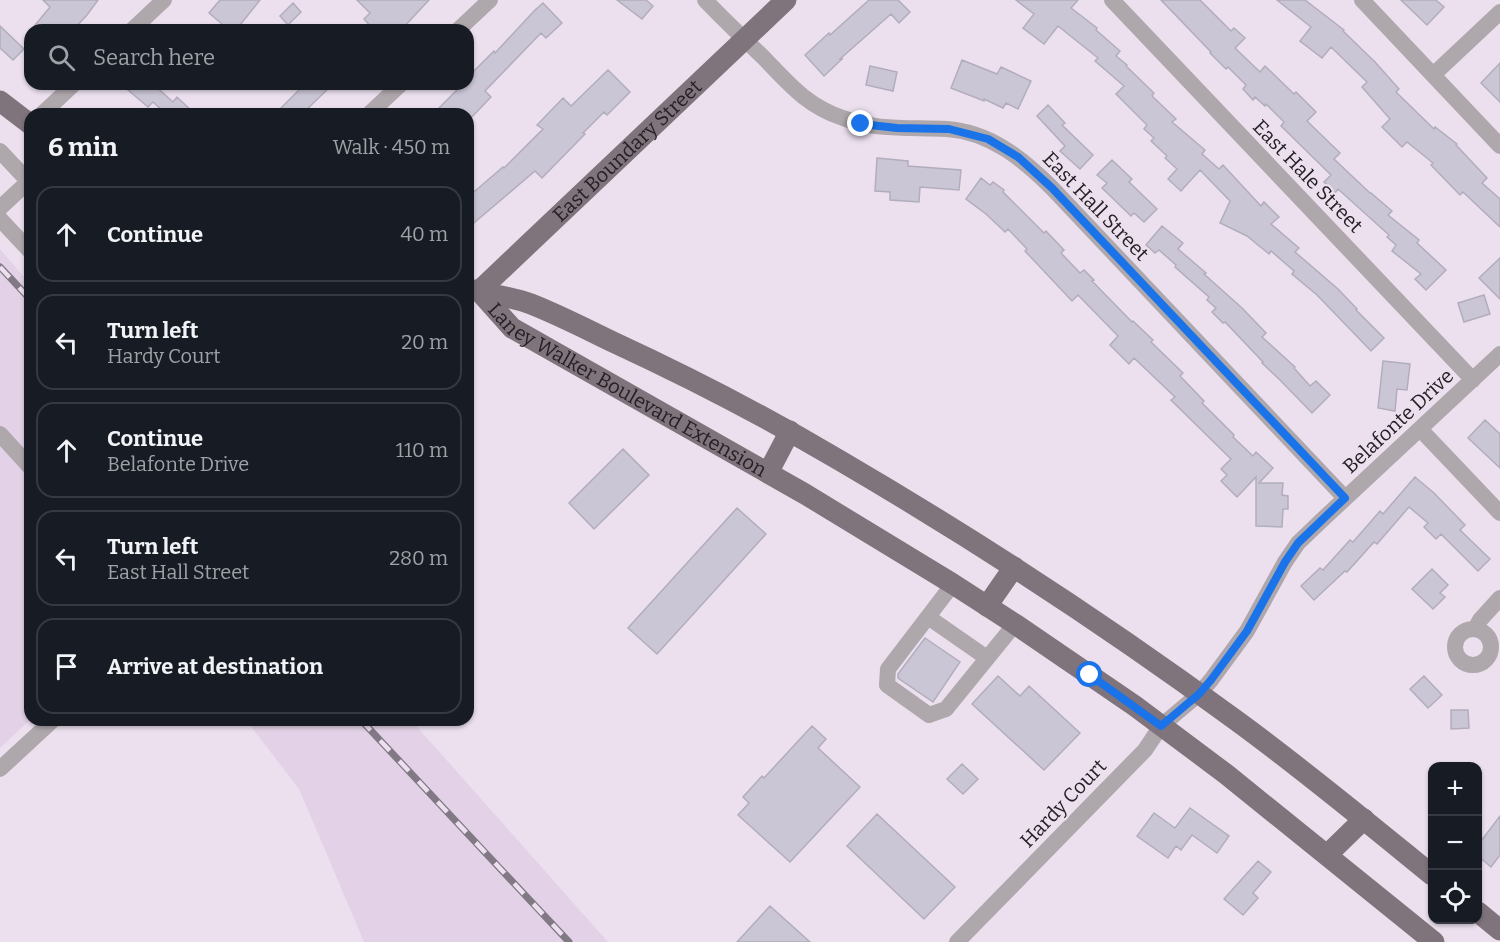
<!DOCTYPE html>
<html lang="en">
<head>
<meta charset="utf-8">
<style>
  body { margin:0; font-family:Bitter,serif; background:#20242c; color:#f1f3f6 }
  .controls { position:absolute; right:18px; bottom:18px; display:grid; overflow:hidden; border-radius:12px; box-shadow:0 2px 4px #0004 }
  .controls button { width:54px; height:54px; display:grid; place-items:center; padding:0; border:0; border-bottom:2px solid #363941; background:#171b24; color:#f1f3f6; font:30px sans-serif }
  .stop { position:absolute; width:18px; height:18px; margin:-14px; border:4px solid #1a73e8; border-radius:50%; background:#fff }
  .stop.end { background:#1a73e8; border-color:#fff; box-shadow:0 2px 6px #0008 }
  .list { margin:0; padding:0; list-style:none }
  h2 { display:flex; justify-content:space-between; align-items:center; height:78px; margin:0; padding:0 24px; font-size:26px }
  h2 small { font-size:20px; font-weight:400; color:#9ea1a6 }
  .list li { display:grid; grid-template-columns:39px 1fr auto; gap:18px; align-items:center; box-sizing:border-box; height:96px; margin:0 12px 12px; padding:0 12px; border:2px solid #363941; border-radius:18px }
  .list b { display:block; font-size:22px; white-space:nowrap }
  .list p { margin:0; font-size:20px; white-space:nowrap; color:#9ea1a6 }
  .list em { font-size:20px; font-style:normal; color:#9ea1a6 }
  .icon { flex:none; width:33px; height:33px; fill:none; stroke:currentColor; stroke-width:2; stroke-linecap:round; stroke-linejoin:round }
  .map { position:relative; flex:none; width:1500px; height:942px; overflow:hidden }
  .search { position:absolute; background:#171b24; box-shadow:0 2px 4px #0004; left:24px; top:24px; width:450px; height:66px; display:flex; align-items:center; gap:15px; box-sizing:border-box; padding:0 21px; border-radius:18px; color:#9ea1a6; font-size:22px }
  .panel { position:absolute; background:#171b24; box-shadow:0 2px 4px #0004; left:24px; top:108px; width:450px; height:618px; border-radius:18px }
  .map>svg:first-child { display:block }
  .built { fill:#e3d2e7 }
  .building { fill:#cbc6d6; stroke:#b2adbc; stroke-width:1.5 }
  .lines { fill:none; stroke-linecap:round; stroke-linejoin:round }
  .minor { stroke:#aea7ac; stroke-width:16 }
  .major { stroke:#80747c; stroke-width:21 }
  .rail-casing { stroke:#817983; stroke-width:7 }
  .rail { stroke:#ece0ef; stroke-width:4.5; stroke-dasharray:14; stroke-linecap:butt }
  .route { stroke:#1a73e8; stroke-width:8 }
  .labels { text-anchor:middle; stroke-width:4.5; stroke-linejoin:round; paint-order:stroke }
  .street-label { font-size:20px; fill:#242025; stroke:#ece0ef }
</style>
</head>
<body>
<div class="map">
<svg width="1500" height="942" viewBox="0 0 1500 942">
  <rect width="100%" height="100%" fill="#ece0ef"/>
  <path class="built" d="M0 249 30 284V720L0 748Z
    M246 720H411L608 942H364L299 789Z"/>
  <path class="building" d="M43 0H98L87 15 73 30H31L50 7Z
    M220 0H260L236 30H229L209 13Z
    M357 0H429L401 30H374L364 19 370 13Z
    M617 0H646L653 6 642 19Z
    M869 0H898L910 12 899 23 891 14 840 59H842L824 76 805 55 829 33 830 35Z
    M1016 0H1078L1071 8 1097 28 1096 30 1120 51 1116 56 1127 65 1126 66 1154 93 1152 96 1176 119 1172 122 1205 150 1202 154 1219 169 1223 165 1261 206 1264 202 1279 217 1271 224 1299 248 1295 252 1338 289 1357 309 1356 310 1384 338 1371 351 1317 295 1292 274 1294 271 1271 251 1269 254 1247 236 1220 223 1230 201 1200 170 1181 191 1168 179 1177 169 1165 158 1167 156 1151 141 1154 138 1144 129 1147 125 1116 94 1124 86 1095 61 1098 58 1058 26 1044 44 1023 28 1034 14Z
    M1161 0H1200L1231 31 1234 28 1245 38 1235 48 1260 72 1265 66 1294 94 1296 92 1316 112 1307 121 1340 153 1334 159 1370 193H1371L1392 211 1388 215 1419 240 1417 243 1446 270 1426 290 1415 279 1421 274 1392 251 1396 245 1387 237 1389 235 1338 189 1335 193 1324 182 1331 175 1281 126 1284 122 1266 104 1265 106 1255 97 1253 100 1243 89 1246 85 1228 67 1226 69 1210 53 1211 52Z
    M1277 0H1305L1344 30 1343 31 1375 62 1399 89 1396 92 1434 129 1435 127 1457 144 1456 145 1487 178 1482 183 1500 199V227L1463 192 1460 195 1431 165 1433 163 1407 142 1402 147 1382 127 1390 119 1362 87 1367 82 1331 47 1322 58 1300 41 1311 27Z
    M1401 0H1436L1444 7 1427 25Z
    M293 3 301 12 288 25 280 16Z
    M543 3 562 23 546 38 541 33 485 91 491 97 470 119 468 114H433L463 84H468V79L474 71 494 51 495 53 535 10Z
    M0 26 24 49 13 60 0 48Z
    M962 60 997 74 1001 67 1031 81 1018 109 1006 103 1003 108 984 99V101L951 88Z
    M1500 63V102L1481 83Z
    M870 66 897 72 893 91 866 85Z
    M608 70 630 92 607 115 604 112 583 133 585 134 542 178 535 171 468 228V197L503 167 504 168 543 129 537 125 563 98 571 106Z
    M121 84H153L173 102 177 97 195 114H162L164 112 153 102 148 107Z
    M305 84H333L302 114H275Z
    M1048 105 1065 123 1062 125 1093 155 1080 169 1060 151 1065 146 1037 116Z
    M877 158 908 161V166L961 170 959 190 920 187 919 202 890 200V192L875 191Z
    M1112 160 1132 179 1129 182 1157 209 1144 222 1134 213 1131 216 1102 188 1107 183 1097 175Z
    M981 178 990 185 993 182 1004 190 1003 192 1044 233 1046 231 1064 250 1061 253 1080 273 1084 270 1094 280 1092 281 1132 322 1133 321 1153 340 1151 342 1183 373 1180 376 1204 401 1202 403 1234 435 1233 437 1253 456 1256 452 1273 468 1259 483H1283L1282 495 1288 496V509H1283L1282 527 1256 526V477L1237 497 1221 481 1227 475 1221 469 1231 459 1171 400 1175 397 1134 358 1129 364 1110 345 1118 336 1078 295 1072 301 1025 251 1027 249 1008 229 1005 232 986 214 966 199Z
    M1162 226 1183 243 1178 249 1206 273 1204 274 1242 308 1266 333 1262 337 1295 367 1294 368 1310 386 1316 381 1330 395 1312 413 1280 380 1262 363 1263 362 1225 322 1223 323 1212 312 1216 308 1207 300 1209 297 1175 267 1176 265 1159 250 1155 253 1146 245Z
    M1500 258V299L1479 278Z
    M1484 295 1490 314 1464 322 1458 303Z
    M1383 361 1410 364 1407 390 1397 389 1395 411 1378 408Z
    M1485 420 1500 434V468L1468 438Z
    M623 449 649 475 594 529 569 503Z
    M1415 477 1434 493 1465 525 1460 530 1490 559 1478 571 1441 534 1436 539 1424 527 1428 523 1409 507 1377 544 1374 542 1347 572 1345 571 1314 600 1301 586 1320 568 1323 570 1350 540 1353 542 1380 511 1383 514Z
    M737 508 766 534 657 654 628 628Z
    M1432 569 1448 585 1440 593 1445 597 1433 609 1412 589Z
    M925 638 960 662 933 702 898 678V674Z
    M998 676 1020 696 1029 686 1080 733 1044 770 972 704Z
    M1424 676 1442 695 1428 708 1410 689Z
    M1451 710H1468L1469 728 1451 729Z
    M812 726 826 739 818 748 860 787 790 862 738 815 749 803 743 797 762 776 764 778Z
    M962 764 978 779 963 794 947 779Z
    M1190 808 1229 836 1217 853 1192 835 1181 850 1176 846 1168 858 1137 836 1154 813 1175 828Z
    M877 814 955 887 924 919 847 846Z
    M1500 816V855L1491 867 1478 856V845Z
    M1258 861 1271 872 1253 893 1258 898 1243 915 1224 899Z
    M770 906 810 942H737Z"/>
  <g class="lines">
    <path class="minor" d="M705 0C724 20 744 39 764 58 789 84 807 106 843 118 876 131 912 127 947 129 990 132 1023 159 1052 188L1345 498
      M1112 0 1473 380
      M1362 0 1500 146
      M132 30 164 0
      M458 30 490 0
      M1433 75 1500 12
      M42 114 74 84
      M369 114 401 84
      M0 151 30 183
      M0 208 29 181
      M0 219 30 251
      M1420 429 1500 513
      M0 434 30 467
      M953 584 888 669 887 685 929 715 946 709 1015 624
      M928 617 987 658
      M1475 629 1480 620 1500 598
      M1455 647a18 18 0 1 1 36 0a18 18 0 1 1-36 0Z
      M0 769 53 720
      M957 942 1145 750 1161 726 1199 694 1211 680 1247 631 1285 562 1298 543 1322 520 1500 354"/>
    <g class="major">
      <path d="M0 101 30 124"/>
      <path d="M476 290C494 296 514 297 531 304 559 315 586 329 613 342 691 378 766 417 839 460 976 540 1109 627 1237 721 1304 770 1368 823 1432 875"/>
      <path id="s1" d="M479 291 512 328 805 494 953 584 1015 624 1135 706 1226 774 1434 942"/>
      <path id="s2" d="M479 291 786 0"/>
      <path d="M768 473 790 431"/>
      <path d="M987 606 1014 567"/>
      <path d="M1327 855 1364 819"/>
      <path d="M1478 912 1500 930"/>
    </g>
    <g class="rail-casing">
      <path id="rail" d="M0 267 30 299
        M361 720 569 942"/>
    </g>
    <use href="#rail" class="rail"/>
  </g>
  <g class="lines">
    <path class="route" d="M861 124 897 128 949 129 988 139 1018 157 1052 188 1345 498 1298 543 1285 562 1247 631 1211 680 1199 694 1161 726 1090 675"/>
  </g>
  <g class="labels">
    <g class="street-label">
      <text dy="7" stroke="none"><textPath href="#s2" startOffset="204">East Boundary Street</textPath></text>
      <text transform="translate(1308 176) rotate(46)" y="7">East Hale Street</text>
      <text transform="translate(1096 206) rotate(46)" y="7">East Hall Street</text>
      <text dy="7" stroke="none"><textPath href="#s1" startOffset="180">Laney Walker Boulevard Extension</textPath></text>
      <text transform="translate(1398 421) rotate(-43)" y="7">Belafonte Drive</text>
      <text transform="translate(1063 803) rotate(-46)" y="7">Hardy Court</text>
    </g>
  </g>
</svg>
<div class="controls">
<button>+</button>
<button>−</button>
<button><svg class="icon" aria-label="locate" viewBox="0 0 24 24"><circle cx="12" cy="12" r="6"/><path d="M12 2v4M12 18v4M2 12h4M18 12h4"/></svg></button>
</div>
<div class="stop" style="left:1090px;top:675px"></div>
<div class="stop end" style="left:861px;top:124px"></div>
<div class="search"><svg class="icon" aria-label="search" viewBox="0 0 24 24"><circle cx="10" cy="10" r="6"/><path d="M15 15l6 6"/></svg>Search here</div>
<section class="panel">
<h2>6 min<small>Walk · 450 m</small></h2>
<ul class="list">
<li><svg class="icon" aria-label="ahead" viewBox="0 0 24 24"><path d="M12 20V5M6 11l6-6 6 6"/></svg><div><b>Continue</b></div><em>40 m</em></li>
<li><svg class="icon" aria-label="left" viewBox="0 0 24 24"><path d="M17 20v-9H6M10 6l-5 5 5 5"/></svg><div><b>Turn left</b><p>Hardy Court</p></div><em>20 m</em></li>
<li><svg class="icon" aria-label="ahead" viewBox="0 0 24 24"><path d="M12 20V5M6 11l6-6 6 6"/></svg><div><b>Continue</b><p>Belafonte Drive</p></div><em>110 m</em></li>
<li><svg class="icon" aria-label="left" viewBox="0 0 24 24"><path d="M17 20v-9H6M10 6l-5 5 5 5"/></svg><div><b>Turn left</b><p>East Hall Street</p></div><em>280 m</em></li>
<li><svg class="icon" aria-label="arrive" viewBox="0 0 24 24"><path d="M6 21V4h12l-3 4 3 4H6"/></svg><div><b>Arrive at destination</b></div></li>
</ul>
</section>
</div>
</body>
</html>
